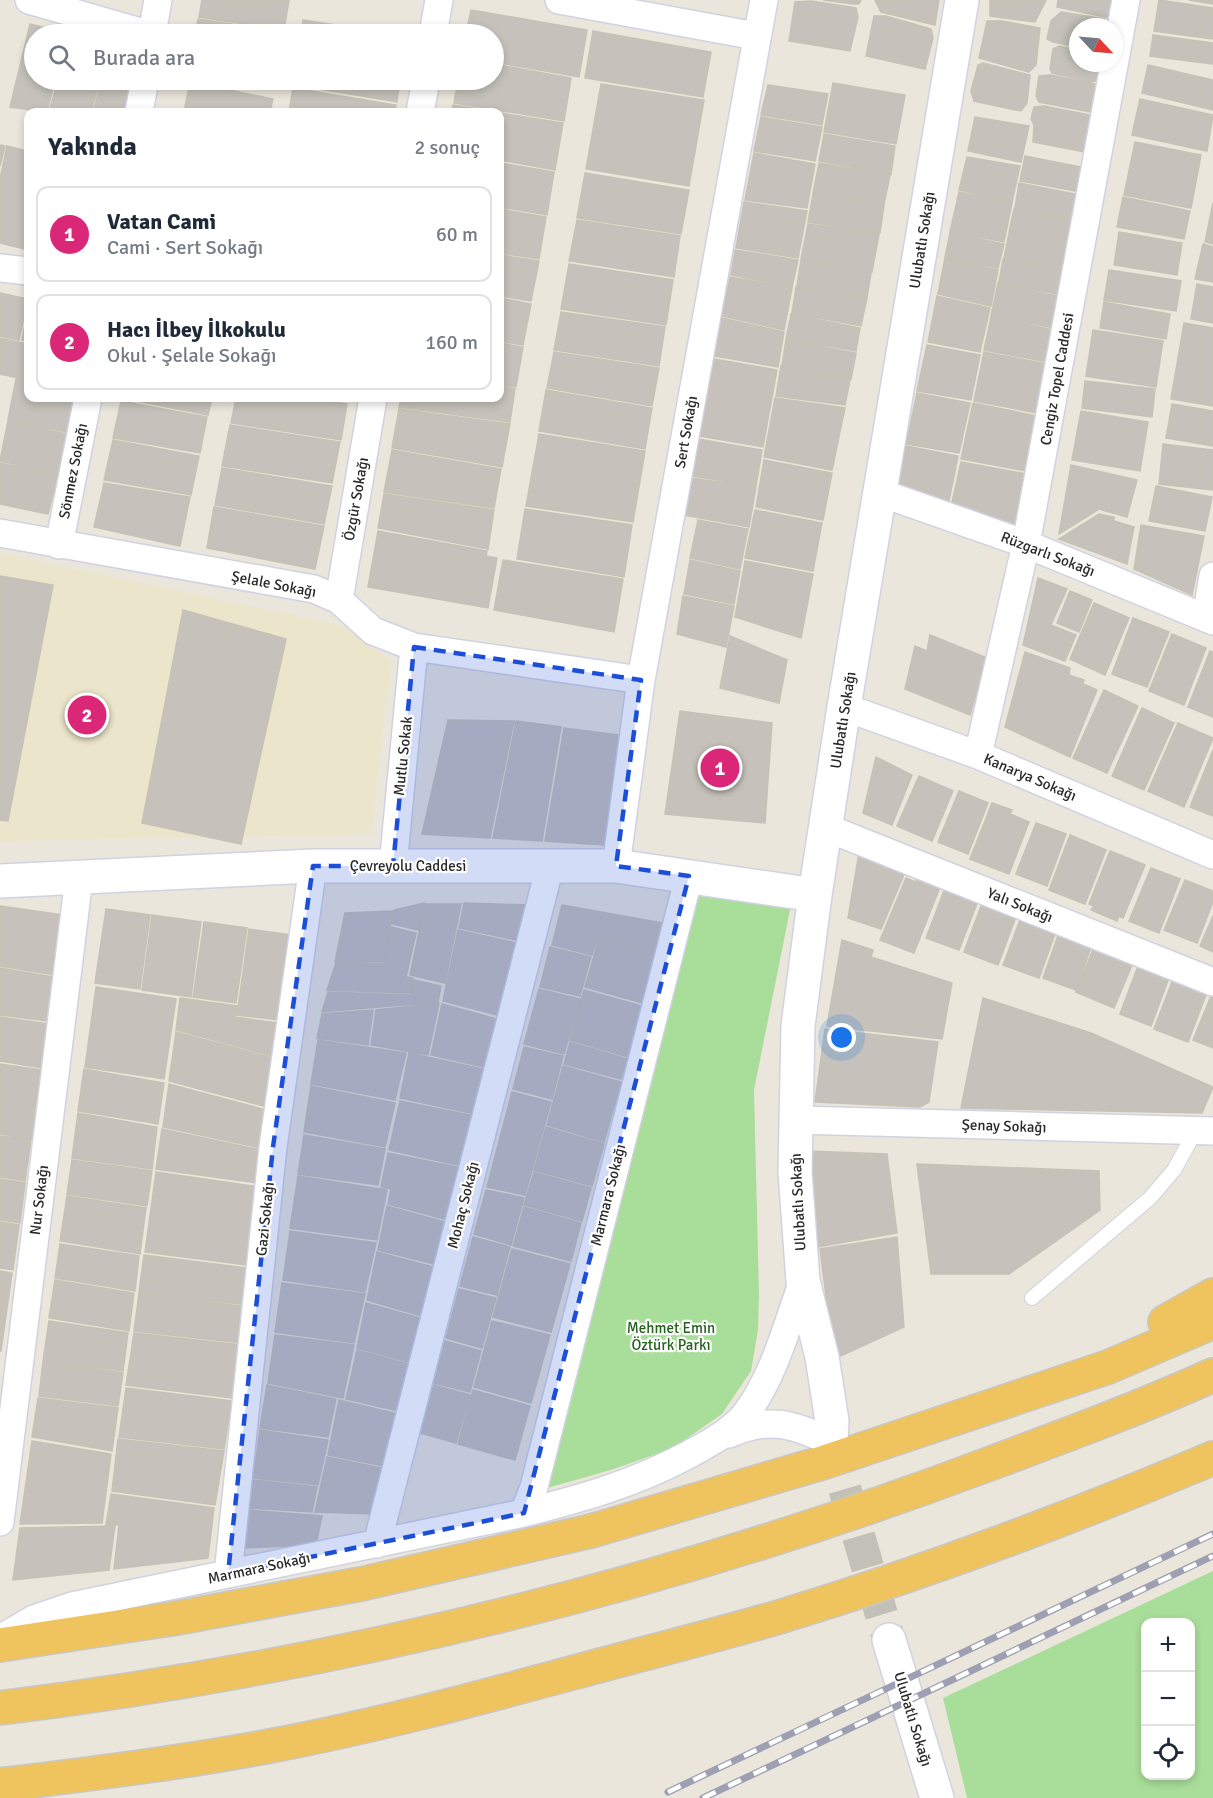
<!DOCTYPE html>
<html lang="tr">
<head>
<meta charset="utf-8">
<style>
  body { margin:0; font-family:Signika,sans-serif; background:#f2f2f3; color:#1f2937 }
  .controls { position:absolute; right:18px; bottom:18px; display:grid; overflow:hidden; border-radius:12px; box-shadow:0 3px 9px #0003 }
  .controls button { width:54px; height:54px; display:grid; place-items:center; padding:0; border:0; border-bottom:2px solid #e0e1e3; background:#fff; color:#1f2937; font:30px sans-serif }
  .compass { position:absolute; left:1069px; top:18px; width:54px; height:54px; border-radius:50%; background:#fff; box-shadow:0 3px 9px #0003; rotate:116deg }
  .you { position:absolute; left:842px; top:1038px; width:21px; height:21px; margin:-15px; border:4px solid #fff; border-radius:50%; background:#1a73e8; box-shadow:0 0 0 9px #1a73e833 }
  .badge { display:grid; place-items:center; width:39px; height:39px; border-radius:50%; background:#db2777; color:#fff; font-size:20px; font-weight:700 }
  .pin { position:absolute; translate:-50% -50%; border:3px solid #fff; box-shadow:0 2px 6px #0006 }
  .list { margin:0; padding:0; list-style:none }
  h2 { display:flex; justify-content:space-between; align-items:center; height:78px; margin:0; padding:0 24px; font-size:26px }
  h2 small { font-size:20px; font-weight:400; color:#747a83 }
  .list li { display:grid; grid-template-columns:39px 1fr auto; gap:18px; align-items:center; box-sizing:border-box; height:96px; margin:0 12px 12px; padding:0 12px; border:2px solid #e0e1e3; border-radius:12px }
  .list b { display:block; font-size:22px; white-space:nowrap }
  .list p { margin:0; font-size:20px; white-space:nowrap; color:#747a83 }
  .list em { font-size:20px; font-style:normal; color:#747a83 }
  .icon { flex:none; width:33px; height:33px; fill:none; stroke:currentColor; stroke-width:2; stroke-linecap:round; stroke-linejoin:round }
  .map { position:relative; flex:none; width:1213px; height:1798px; overflow:hidden }
  .search { position:absolute; background:#fff; box-shadow:0 3px 9px #0003; left:24px; top:24px; width:480px; height:66px; display:flex; align-items:center; gap:15px; box-sizing:border-box; padding:0 21px; border-radius:33px; color:#747a83; font-size:22px }
  .panel { position:absolute; background:#fff; box-shadow:0 3px 9px #0003; left:24px; top:108px; width:480px; height:294px; border-radius:12px }
  .map>svg:first-child { display:block }
  .education { fill:#ebe5cb }
  .green { fill:#a9de9a; fill-rule:evenodd }
  .building { fill:#c6c2bb; stroke:#c5c2b5; stroke-width:1.5 }
  .lines { fill:none; stroke-linecap:round; stroke-linejoin:round }
  .secondary-tunnel { stroke:#c3c0b7; stroke-width:33; stroke-dasharray:33 16; stroke-linecap:butt }
  .service-casing { stroke:#d1d2e1; stroke-width:16 }
  .minor-casing { stroke:#d1d2e1; stroke-width:30 }
  .secondary-casing { stroke:#d1d2e1; stroke-width:36 }
  .trunk-casing { stroke:#c7c7c7; stroke-width:36 }
  .service { stroke:#fff; stroke-width:14 }
  .minor { stroke:#fff; stroke-width:27 }
  .secondary { stroke:#fff; stroke-width:33 }
  .trunk { stroke:#efc45e; stroke-width:33 }
  .rail-casing { stroke:#9e9fb2; stroke-width:7 }
  .rail { stroke:#fff; stroke-width:4.5; stroke-dasharray:14; stroke-linecap:butt }
  .marked { fill:#1d4ed8; fill-opacity:0.2; stroke:#1d4ed8; stroke-width:4.5; stroke-dasharray:12 8; stroke-linejoin:round }
  .labels { text-anchor:middle; stroke-width:4.5; stroke-linejoin:round; paint-order:stroke }
  .street-label { font-size:15px; fill:#292929; stroke:#fff }
  .park-label { font-size:15px; fill:#23611d; stroke:#fff }
</style>
</head>
<body>
<div class="map">
<svg width="1213" height="1798" viewBox="0 0 1213 1798">
  <rect width="100%" height="100%" fill="#eae6db"/>
  <path class="education" d="M0 553 343 626 391 661 371 834 0 841Z"/>
  <path class="green" d="M698 893 791 905 754 1090 759 1294 758 1330 751 1371 722 1414 673 1448 614 1469 544 1489Z
    M1213 1571V1798H967L943 1698ZM1146 1622H1190V1776H1146Z"/>
  <path class="building" d="M202 0H289L284 30 199 17Z
    M823 0H861L859 4H853Z
    M875 0H939L935 25 881 12Z
    M990 0H1046L1035 22 990 16Z
    M1058 0H1113L1109 17H1105L1057 7Z
    M1159 0 1213 8V39L1154 31Z
    M1189 0H1213V4Z
    M811 1 856 8 858 17 850 51 789 41 795 2Z
    M471 10 587 30 579 77 494 62V34H466Z
    M1061 12 1104 19 1108 27H1078V47L1053 42 1047 39 1051 21Z
    M874 16H886L931 29 933 38 925 69 866 56Z
    M198 19 283 32V34H195Z
    M303 20 393 34H301Z
    M987 21H1002L1040 28 1036 65 1029 72 979 58Z
    M30 24 67 33 34 34V80H55L47 112 10 107Z
    M593 31 711 52 703 97 585 78Z
    M1153 35 1213 43V64L1150 56Z
    M1059 46 1078 50V63H1101L1098 80 1092 82 1052 73 1050 69 1053 49Z
    M983 63 1030 75 1027 103 1021 111 974 101 971 91 978 65Z
    M494 64 571 78 564 121 454 103 458 80H494Z
    M1148 65 1213 80V110L1142 93Z
    M1050 75 1095 84 1097 88 1095 106 1090 112 1039 102 1036 96 1039 76Z
    M58 80H100L91 112H49Z
    M102 80H140L132 112H93Z
    M295 80H400L397 102 294 85Z
    M190 82 273 99 270 112H184Z
    M833 83 905 95 896 144 824 132Z
    M601 84 704 100 689 186 586 169Z
    M768 85 828 94 822 125 761 115Z
    M293 88 396 105 395 112H289Z
    M1140 99 1213 115 1207 151 1132 135Z
    M453 105 498 112H452Z
    M1044 106 1090 115 1085 152 1033 142 1034 125 1031 119 1034 107Z
    M500 113 563 123 555 170 500 160Z
    M761 117 822 127 815 161 754 151Z
    M975 117 1029 126 1021 162 968 151Z
    M824 134 895 146 891 174 819 161Z
    M1135 142 1201 155 1191 208 1124 195Z
    M0 145 5 146 0 166Z
    M7 146 28 151V232L25 249 0 243V179Z
    M754 153 815 164 807 208 745 200Z
    M1025 156 1091 169 1086 193 1020 181Z
    M967 157 1020 166 1012 202 959 190Z
    M500 163 554 172 547 215 500 207Z
    M819 163 890 175 884 204 813 193Z
    M585 173 689 190 681 234 577 218Z
    M1019 183 1085 196 1080 221 1015 208Z
    M959 192 1012 203 1004 242 950 232Z
    M813 194 884 205 880 233 808 222Z
    M1123 197 1190 211 1184 239 1117 227Z
    M744 202 807 211 798 258 736 248Z
    M1213 203V244L1205 242Z
    M500 209 546 217 539 259 500 253Z
    M1014 209 1080 221 1076 244 1009 232Z
    M577 220 680 236 674 277 569 261Z
    M808 224 879 234 872 272 801 259Z
    M1119 232 1182 243 1177 275 1114 265Z
    M950 233 1004 244 998 268 945 257Z
    M1009 233 1075 245 1070 271 1004 258Z
    M1203 244 1213 247V282L1195 279Z
    M735 250 798 260 792 287 731 275Z
    M500 255 539 261 531 301 500 296Z
    M945 258 998 270 991 306 938 294Z
    M1003 259 1070 272 1065 296 999 282Z
    M801 260 871 273 867 297 797 286Z
    M569 264 673 280 666 325 561 309Z
    M1109 270 1181 281 1176 311 1104 300Z
    M730 277 792 288 784 330 722 316Z
    M998 283 1065 298 1060 329 991 316Z
    M1197 284 1213 287V323L1191 319Z
    M796 287 867 298 861 326 792 313Z
    M0 293 28 299 19 340 0 336Z
    M937 296 990 308 980 352 928 342Z
    M500 298 531 304 523 345 500 341Z
    M1104 302 1170 314 1166 339 1100 328Z
    M28 309V341L22 340Z
    M561 312 665 327 659 366 554 350Z
    M791 314 860 328 856 351 786 339Z
    M991 317 1059 331 1053 363 984 350Z
    M722 318 784 332 778 367 714 356Z
    M1184 323 1213 328V406L1171 399Z
    M1093 330 1163 341 1156 387 1086 376Z
    M0 338 28 344V380L0 374Z
    M786 340 856 353 851 379 782 365Z
    M500 343 523 347 516 387 500 385Z
    M927 345 980 355 971 400 917 391Z
    M554 352 659 368 652 406 547 388Z
    M984 352 1052 365 1043 414 974 401Z
    M714 359 777 370 763 447 699 436Z
    M781 366 850 380 845 405 776 396Z
    M16 379 28 382V398H75L67 432 8 420Z
    M1085 381 1155 389 1152 417 1082 408Z
    M500 386 515 389 510 422 399 407 401 398H500Z
    M546 390 652 408 645 449 539 431Z
    M917 393 970 403 959 453 906 444Z
    M122 398H212L208 415Z
    M236 398H310L347 404 341 440 231 423Z
    M327 398H349L348 401Z
    M775 398 845 408 832 470 764 457Z
    M121 401 207 417 200 453 113 438Z
    M973 403 1042 417 1032 472 961 459Z
    M1172 404 1213 411V446L1166 438Z
    M399 409 510 424 502 467 392 448Z
    M1081 411 1148 422 1140 471 1072 460Z
    M8 421 67 434 58 474 0 461Z
    M230 425 340 442 332 483 222 466Z
    M539 434 645 451 633 522 526 506Z
    M698 439 762 450 756 486 691 476Z
    M113 440 199 456 191 495 104 480Z
    M1163 444 1213 450V490L1159 484Z
    M906 446 958 456 948 506 896 489Z
    M392 450 501 469 494 508 384 492Z
    M764 460 832 473 823 520 756 507Z
    M961 462 1032 475 1019 537 951 507Z
    M0 463 58 475 48 514 0 504Z
    M1071 465 1137 480 1127 517 1099 509 1059 534Z
    M222 468 332 486 324 524 215 505Z
    M690 478 756 487 749 527 683 515Z
    M104 483 190 497 180 546 94 527Z
    M1156 486 1212 497 1205 531 1149 521Z
    M384 494 494 510 488 549 378 528Z
    M214 507 324 526 315 569 207 548Z
    M525 509 632 525 624 577 517 559Z
    M755 510 822 523 813 571 745 558Z
    M1099 514 1114 517V521L1134 527 1127 564 1059 539Z
    M698 520 748 529 740 569 690 558Z
    M1141 525 1204 536 1192 595 1134 569Z
    M378 531 487 551 486 556 497 558 488 608 368 587Z
    M503 560 623 579 614 632 494 610Z
    M690 560 740 571 734 604 684 594Z
    M745 561 813 574 801 638 735 617Z
    M0 576 53 585 8 821 0 820Z
    M1038 578 1067 589 1051 625 1076 635 1065 661 1023 645Z
    M1070 591 1092 600 1079 632 1057 623Z
    M683 596 734 606 726 647 677 634Z
    M1094 603 1129 618 1105 675 1070 659Z
    M183 610 286 639 241 844 142 823Z
    M1133 618 1169 632 1147 687 1112 674Z
    M1172 634 1206 648 1184 705 1149 691Z
    M930 635 987 658 970 715 905 689 915 646 927 651Z
    M730 636 787 660 779 703 720 688Z
    M1210 651 1213 652V717L1188 707Z
    M1025 652 1070 668 1069 675 1084 680 1083 684 1097 690 1070 757 1005 727Z
    M1104 690 1138 706 1107 773 1073 758Z
    M1142 708 1174 723 1144 790 1112 776Z
    M680 711 772 723 765 823 665 814Z
    M448 720 514 721 490 838 422 834Z
    M516 721 561 727 542 841 493 838Z
    M1178 723 1213 738 1184 807 1148 791Z
    M564 728 618 735 604 845 545 841Z
    M1213 750V816L1190 807Z
    M876 757 912 775 892 825 863 813Z
    M919 776 953 791 932 841 897 826Z
    M959 791 988 803 968 854 938 842Z
    M992 803 1012 810 1010 814 1029 822 1009 874 970 859Z
    M1036 823 1066 834 1047 886 1016 874Z
    M1070 835 1106 850 1085 904 1049 890Z
    M860 847 908 865 881 929 848 918Z
    M1110 851 1145 865 1123 918 1119 916 1117 921 1091 910 1094 906 1089 904Z
    M1151 868 1180 879 1159 933 1129 921Z
    M919 873 942 882 914 953 880 940 906 878 916 882Z
    M1185 880 1213 891V902L1197 943 1164 930Z
    M947 883 980 896 959 950 926 938Z
    M984 898 1018 911 998 965 964 952Z
    M424 903 418 930 392 924 394 910Z
    M464 903 529 905 521 941 459 928Z
    M425 904H461L445 983 410 975Z
    M562 905 663 923 655 953 598 937 592 955 552 945Z
    M0 906 63 915 58 949 0 940Z
    M106 909 150 915 140 989 95 983Z
    M393 911 383 961 335 962 345 913Z
    M1023 912 1058 926 1039 978 1003 965Z
    M152 915 201 922 191 997 142 990Z
    M1213 916V952L1200 946Z
    M204 922 247 928 236 1003 193 997Z
    M391 927 416 933 406 977 413 978 410 993 327 990 336 963H384Z
    M1061 927 1094 939 1076 990 1043 978Z
    M249 929 298 936 286 1021 237 1015Z
    M458 930 521 944 505 1017 443 1001Z
    M599 939 656 955 643 1003 585 987Z
    M842 940 873 950 871 957 952 983 942 1039 827 1026Z
    M0 941 58 950 54 975 0 966Z
    M1096 942 1135 958 1114 1008 1076 992Z
    M550 947 591 957 580 996 540 987Z
    M1141 958 1172 970 1151 1026 1120 1014Z
    M0 968 54 977 48 1021 0 1015Z
    M1175 974 1209 987 1188 1042 1154 1029Z
    M414 980 441 986 438 1002 322 1012 328 992 411 995Z
    M96 987 176 999 164 1079 85 1067Z
    M539 989 580 999 564 1054 524 1044Z
    M584 990 642 1006 628 1057 570 1040Z
    M1213 991V1048L1193 1040Z
    M180 998 237 1006 235 1017 284 1024 280 1058 176 1030Z
    M983 998 1091 1033 1213 1087 1202 1113 961 1108Z
    M439 1003 428 1055 371 1045 376 1010Z
    M442 1004 504 1021 493 1069 431 1055Z
    M373 1010 368 1045 317 1038 322 1014Z
    M0 1017 48 1024 42 1068 0 1061Z
    M825 1029 938 1042 929 1102 920 1107 815 1102Z
    M176 1032 281 1060 275 1109 169 1081Z
    M318 1040 406 1053 395 1100 311 1084Z
    M570 1042 627 1059 621 1079 564 1064Z
    M524 1047 563 1056 552 1099 513 1089Z
    M409 1053 492 1071 480 1115 400 1098Z
    M0 1064 41 1070 36 1105 0 1100Z
    M563 1066 621 1082 604 1142 547 1125Z
    M84 1069 164 1083 158 1124 78 1111Z
    M169 1084 274 1112 270 1150 163 1127Z
    M311 1086 395 1103 385 1147 304 1132Z
    M512 1092 551 1102 525 1195 487 1187Z
    M0 1101 36 1106 32 1139 0 1134Z
    M400 1101 480 1117 467 1167 389 1150Z
    M78 1113 157 1127 152 1169 72 1158Z
    M546 1127 604 1144 592 1186 534 1170Z
    M162 1129 270 1152 266 1184 156 1169Z
    M304 1135 385 1149 378 1185 298 1174Z
    M0 1136 31 1140 25 1181 0 1177Z
    M806 1151 887 1154 897 1233 817 1247Z
    M388 1153 467 1169 452 1221 388 1204 391 1189 381 1187Z
    M72 1160 152 1171 147 1206 67 1194Z
    M917 1164 1099 1171 1100 1210 1009 1274H931Z
    M156 1172 266 1188 254 1266 145 1252Z
    M534 1172 591 1188 582 1221 524 1205Z
    M298 1176 387 1190 377 1240 290 1228Z
    M0 1179 25 1183 20 1223 0 1220Z
    M486 1190 524 1198 511 1245 474 1234Z
    M67 1196 146 1208 140 1254 60 1241Z
    M387 1206 452 1224 442 1266 378 1250Z
    M524 1207 581 1223 571 1261 513 1246Z
    M0 1222 19 1225 13 1270 0 1268Z
    M290 1231 376 1243 365 1292 283 1280Z
    M473 1237 510 1247 497 1295 460 1286Z
    M897 1237 904 1327 834 1359 820 1249Z
    M60 1244 139 1256 135 1291 55 1278Z
    M512 1249 570 1264 551 1332 493 1317Z
    M377 1252 441 1269 428 1318 367 1300Z
    M144 1255 254 1269 247 1305 139 1292Z
    M0 1271 12 1273 1 1351H0Z
    M55 1280 134 1293 129 1331 49 1318Z
    M282 1283 365 1294 354 1343 275 1332Z
    M459 1289 496 1298 482 1348 446 1338Z
    M139 1293 247 1307 241 1343 134 1331Z
    M366 1303 427 1320 415 1364 357 1348Z
    M49 1321 128 1333 123 1371 43 1361Z
    M492 1321 550 1335 531 1403 474 1387Z
    M134 1333 241 1345 232 1398 126 1385Z
    M275 1335 354 1345 343 1398 268 1383Z
    M445 1341 481 1351 470 1392 434 1383Z
    M357 1350 415 1366 403 1412 346 1399Z
    M43 1362 123 1373 118 1406 39 1396Z
    M267 1385 336 1399 328 1437 260 1428Z
    M434 1385 470 1395 456 1443 420 1433Z
    M126 1388 232 1401 224 1449 119 1437Z
    M473 1390 530 1406 515 1460 458 1444Z
    M38 1398 118 1408 112 1451 32 1437Z
    M339 1400 402 1415 388 1467 328 1455Z
    M260 1430 328 1440 318 1485 253 1478Z
    M118 1439 224 1451 215 1505 112 1491Z
    M32 1441 111 1454 102 1523 20 1524Z
    M327 1457 387 1469 376 1514 315 1512Z
    M253 1480 317 1487 312 1512 249 1508Z
    M111 1494 214 1508 208 1558 114 1569 119 1525H106Z
    M249 1510 322 1516 316 1545 243 1548Z
    M115 1526 109 1570 13 1580 20 1528Z"/>
  <g class="lines">
    <path class="secondary-tunnel" d="M831 1442 889 1640"/>
    <g class="service-casing">
      <path id="service" d="M1032 1298 1150 1198 1174 1170 1195 1132"/>
    </g>
    <g class="minor-casing">
      <path id="minor" d="M29 0 147 34
        M559 0 756 36
        M152 34 158 0
        M433 34 439 0
        M139 112 145 80
        M420 112 426 80
        M0 268 28 271
        M881 493 1026 544 1213 621
        M0 533 314 589 339 600 373 631 414 647 641 680
        M59 545 88 398
        M339 600 373 398
        M1206 618 1213 576
        M844 707 978 755 1213 855
        M978 755 1026 544 1126 0
        M827 828 1213 982
        M393 866 414 647
        M616 866 641 680 764 0
        M795 1120 1213 1131
        M729 1434C769 1416 794 1424 831 1442
        M524 1513 534 1487 689 876
        M0 1522 79 878
        M377 1544 550 866
        M228 1574 273 1147 313 866
        M0 1639 34 1619 72 1606 524 1513C583 1498 633 1484 688 1455 709 1443 732 1432 747 1412 775 1374 787 1325 803 1281"/>
    </g>
    <g class="secondary-casing">
      <path id="secondary" d="M0 881 313 866H616L815 895
        M831 1442 832 1421 822 1357 803 1281 795 1172 798 1026 815 895 844 707 962 0
        M889 1640 937 1798"/>
    </g>
    <g class="trunk-casing">
      <path id="trunk" d="M1165 1322 1213 1295
        M0 1645 177 1618 361 1584 591 1531 825 1462 1108 1367 1213 1322
        M0 1708C338 1666 670 1584 989 1464 1064 1436 1140 1408 1213 1375
        M0 1785C90 1774 180 1763 270 1746 376 1726 479 1698 583 1670 649 1652 714 1636 779 1617 927 1572 1071 1518 1213 1458"/>
    </g>
    <use href="#service" class="service"/>
    <use href="#minor" class="minor"/>
    <use href="#secondary" class="secondary"/>
    <use href="#trunk" class="trunk"/>
    <g class="rail-casing">
      <path id="rail" d="M668 1792 1213 1534
        M703 1798 1213 1556"/>
    </g>
    <use href="#rail" class="rail"/>
  </g>
  <path class="marked" d="M414 647 641 680 616 866 689 876 524 1513 228 1574 273 1147 313 866H393Z"/>
  <g class="labels">
    <g class="street-label">
      <text transform="translate(922 240) rotate(-81)" y="5">Ulubatlı Sokağı</text>
      <text transform="translate(1057 379) rotate(-80)" y="5">Cengiz Topel Caddesi</text>
      <text transform="translate(686 432) rotate(-80)" y="5">Sert Sokağı</text>
      <text transform="translate(73 471) rotate(-79)" y="5">Sönmez Sokağı</text>
      <text transform="translate(356 499) rotate(-80)" y="5">Özgür Sokağı</text>
      <text transform="translate(1048 554) rotate(21)" y="5">Rüzgarlı Sokağı</text>
      <text transform="translate(274 584) rotate(11)" y="5">Şelale Sokağı</text>
      <text transform="translate(843 720) rotate(-81)" y="5">Ulubatlı Sokağı</text>
      <text transform="translate(403 756) rotate(-84)" y="5">Mutlu Sokak</text>
      <text transform="translate(1030 777) rotate(23)" y="5">Kanarya Sokağı</text>
      <text x="408" y="871">Çevreyolu Caddesi</text>
      <text transform="translate(1020 905) rotate(22)" y="5">Yalı Sokağı</text>
      <text transform="translate(1004 1126) rotate(2)" y="5">Şenay Sokağı</text>
      <text transform="translate(608 1195) rotate(-76)" y="5">Marmara Sokağı</text>
      <text transform="translate(39 1200) rotate(-83)" y="5">Nur Sokağı</text>
      <text transform="translate(798 1202) rotate(-93)" y="5">Ulubatlı Sokağı</text>
      <text transform="translate(463 1205) rotate(-76)" y="5">Mohaç Sokağı</text>
      <text transform="translate(265 1219) rotate(-84)" y="5">Gazi Sokağı</text>
      <text transform="translate(259 1568) rotate(-12)" y="5">Marmara Sokağı</text>
      <text transform="translate(913 1719) rotate(73)" y="5">Ulubatlı Sokağı</text>
    </g>
    <g class="park-label">
      <text x="671" y="1333">Mehmet Emin<tspan x="671" dy="17">Öztürk Parkı</tspan></text>
    </g>
  </g>
</svg>
<div class="controls">
<button>+</button>
<button>−</button>
<button><svg class="icon" aria-label="locate" viewBox="0 0 24 24"><circle cx="12" cy="12" r="6"/><path d="M12 2v4M12 18v4M2 12h4M18 12h4"/></svg></button>
</div>
<svg class="compass" viewBox="-18 -18 36 36"><path d="M0-13l5 13h-10z" fill="#e53935"/><path d="M0 13l5-13h-10z" fill="#747a83"/></svg>
<div class="you"></div>
<div class="pin badge" style="left:720px;top:768px">1</div>
<div class="pin badge" style="left:87px;top:715px">2</div>
<div class="search"><svg class="icon" aria-label="search" viewBox="0 0 24 24"><circle cx="10" cy="10" r="6"/><path d="M15 15l6 6"/></svg>Burada ara</div>
<section class="panel">
<h2>Yakında<small>2 sonuç</small></h2>
<ul class="list">
<li><span class="badge">1</span><div><b>Vatan Cami</b><p>Cami · Sert Sokağı</p></div><em>60 m</em></li>
<li><span class="badge">2</span><div><b>Hacı İlbey İlkokulu</b><p>Okul · Şelale Sokağı</p></div><em>160 m</em></li>
</ul>
</section>
</div>
</body>
</html>
